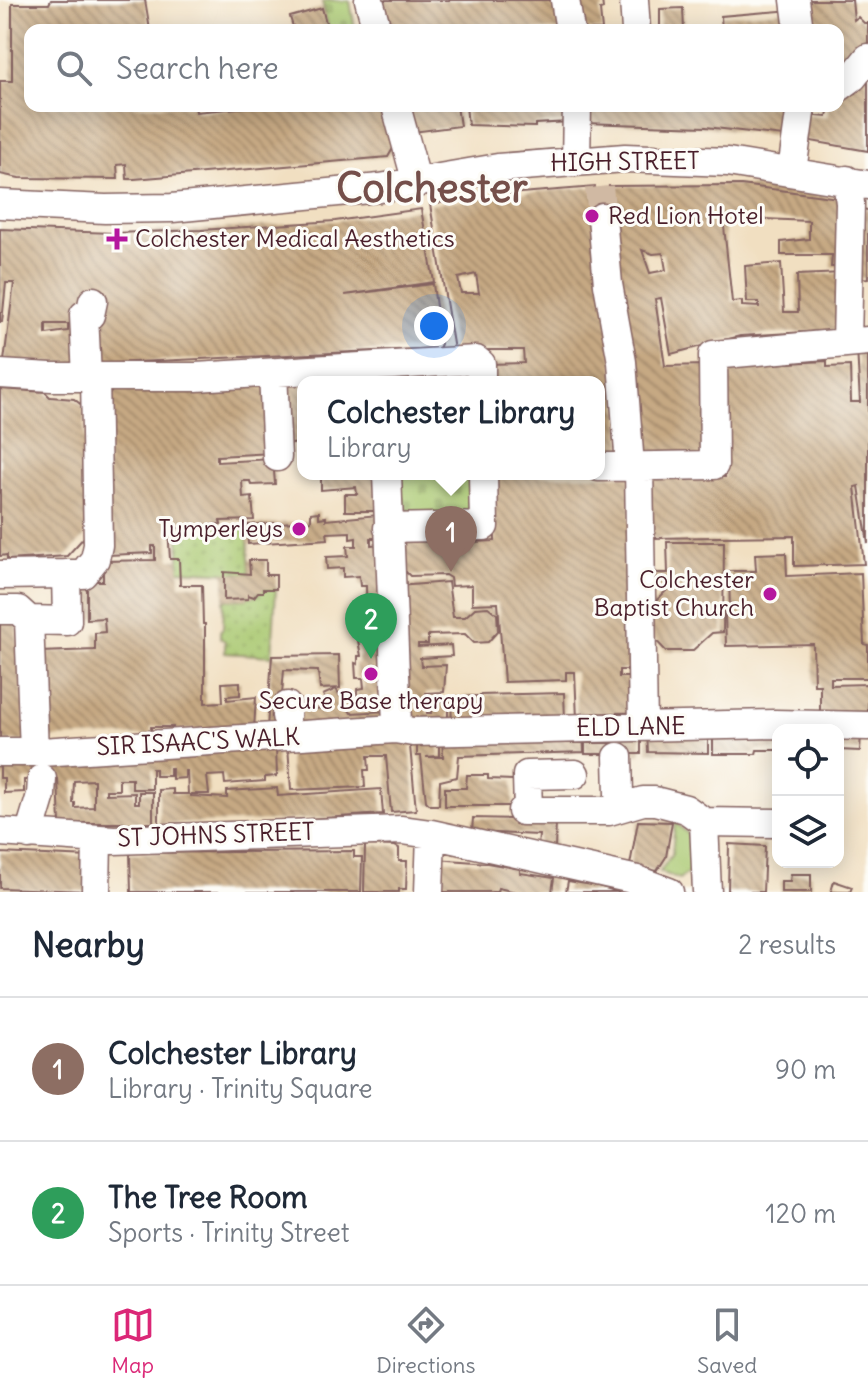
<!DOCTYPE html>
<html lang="en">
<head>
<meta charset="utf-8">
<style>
  body { margin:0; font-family:Delius,sans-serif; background:#f6f6f7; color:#1f2937 }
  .controls { position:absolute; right:24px; bottom:24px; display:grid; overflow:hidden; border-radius:16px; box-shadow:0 4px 20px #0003 }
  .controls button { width:72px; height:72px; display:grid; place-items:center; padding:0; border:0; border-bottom:2px solid #e0e1e3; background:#fff; color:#1f2937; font:40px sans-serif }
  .you { position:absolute; left:434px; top:326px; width:28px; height:28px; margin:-20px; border:6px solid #fff; border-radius:50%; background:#1a73e8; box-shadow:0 0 0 12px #1a73e833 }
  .badge { display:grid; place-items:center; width:52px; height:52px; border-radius:50%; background:#db2777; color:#fff; font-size:26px; font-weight:700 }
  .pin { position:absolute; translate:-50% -66px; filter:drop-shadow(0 2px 4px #0008) }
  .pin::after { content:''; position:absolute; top:42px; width:28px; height:24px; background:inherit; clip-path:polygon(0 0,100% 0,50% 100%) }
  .popup { position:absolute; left:297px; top:376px; width:308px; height:104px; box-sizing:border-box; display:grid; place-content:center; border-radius:16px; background:#fff; filter:drop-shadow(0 2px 6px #0005); font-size:26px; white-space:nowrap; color:#747a83 }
  .popup b { font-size:30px; color:#1f2937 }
  .popup::after { content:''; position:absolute; left:50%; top:100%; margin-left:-16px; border:16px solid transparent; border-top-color:#fff }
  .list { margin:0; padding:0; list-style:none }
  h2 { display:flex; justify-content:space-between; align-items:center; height:104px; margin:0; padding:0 32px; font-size:34px }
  h2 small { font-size:26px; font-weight:400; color:#747a83 }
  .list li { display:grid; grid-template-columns:52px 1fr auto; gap:24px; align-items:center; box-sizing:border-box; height:144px; padding:0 32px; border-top:2px solid #e0e1e3 }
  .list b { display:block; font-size:30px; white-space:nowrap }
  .list p { margin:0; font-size:26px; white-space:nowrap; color:#747a83 }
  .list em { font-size:26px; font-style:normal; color:#747a83 }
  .icon { flex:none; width:44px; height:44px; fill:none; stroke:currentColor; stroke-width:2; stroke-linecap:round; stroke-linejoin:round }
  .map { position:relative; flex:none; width:868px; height:892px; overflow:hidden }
  .search { position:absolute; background:#fff; box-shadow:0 4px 20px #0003; left:24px; right:24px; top:24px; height:88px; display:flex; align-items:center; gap:20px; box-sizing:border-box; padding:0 28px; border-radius:16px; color:#747a83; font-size:30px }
  .sheet { height:392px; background:#fff }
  nav { display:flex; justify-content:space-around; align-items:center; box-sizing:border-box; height:112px; border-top:2px solid #e0e1e3; background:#fff; font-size:22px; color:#747a83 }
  nav a { display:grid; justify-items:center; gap:4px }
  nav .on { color:#db2777 }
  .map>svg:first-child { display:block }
  .green { fill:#a8c76e; stroke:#79734c; stroke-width:2 }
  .cemetery { fill:url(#cemetery-stones); stroke:#79734c; stroke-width:2 }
  .garden { fill:url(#garden-dots); stroke:#79734c; stroke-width:2 }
  .building { fill:url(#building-back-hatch); fill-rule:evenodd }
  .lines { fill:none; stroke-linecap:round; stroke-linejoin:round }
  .minor-tunnel { stroke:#d0b9a3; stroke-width:28; stroke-dasharray:28 14; stroke-linecap:butt }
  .minor-casing { stroke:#846260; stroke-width:31 }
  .minor { stroke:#fff; stroke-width:28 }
  .poi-dot { fill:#b5179e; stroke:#fdfcf7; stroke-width:3 }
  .labels { text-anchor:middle; stroke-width:6; stroke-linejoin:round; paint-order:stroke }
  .street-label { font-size:24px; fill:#4a1f2b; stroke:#fdfcf7 }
  .poi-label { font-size:24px; fill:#4a1f2b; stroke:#fdfcf7; text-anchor:start }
  .town-label { font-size:40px; font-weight:bold; fill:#754f4a; stroke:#fdfcf7 }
</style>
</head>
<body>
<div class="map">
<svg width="868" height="892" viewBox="0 0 868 892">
  <defs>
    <pattern id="cemetery-stones" width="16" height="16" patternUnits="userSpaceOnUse" patternTransform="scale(2)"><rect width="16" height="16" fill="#a8c76e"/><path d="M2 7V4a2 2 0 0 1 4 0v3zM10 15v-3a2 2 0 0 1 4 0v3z" fill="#92aa5f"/></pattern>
    <pattern id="garden-dots" width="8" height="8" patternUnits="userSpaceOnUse" patternTransform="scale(2)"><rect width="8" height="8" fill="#a8c76e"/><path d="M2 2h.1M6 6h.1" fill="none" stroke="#92aa5f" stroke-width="1.8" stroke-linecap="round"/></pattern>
    <pattern id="building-back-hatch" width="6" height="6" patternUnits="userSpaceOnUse" patternTransform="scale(2)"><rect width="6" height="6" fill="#c6a983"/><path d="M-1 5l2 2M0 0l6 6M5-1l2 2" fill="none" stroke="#a3896b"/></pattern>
  </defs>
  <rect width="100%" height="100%" fill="#fdfcf7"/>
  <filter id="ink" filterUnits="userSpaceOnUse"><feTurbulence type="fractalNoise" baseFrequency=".0125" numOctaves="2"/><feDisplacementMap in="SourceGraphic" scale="16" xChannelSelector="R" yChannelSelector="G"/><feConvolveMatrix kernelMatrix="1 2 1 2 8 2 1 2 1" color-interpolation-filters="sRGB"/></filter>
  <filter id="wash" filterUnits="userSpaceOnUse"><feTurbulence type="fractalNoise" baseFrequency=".006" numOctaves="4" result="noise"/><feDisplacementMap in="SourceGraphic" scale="32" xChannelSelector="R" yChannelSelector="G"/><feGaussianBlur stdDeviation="1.8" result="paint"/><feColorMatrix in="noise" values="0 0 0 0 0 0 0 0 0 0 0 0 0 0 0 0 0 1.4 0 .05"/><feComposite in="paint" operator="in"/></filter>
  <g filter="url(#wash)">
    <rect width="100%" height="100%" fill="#f1dfc1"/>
    <path class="green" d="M675 822 689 835 694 869 679 879 660 872 672 854Z"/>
    <path class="cemetery" d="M330 0 350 1 355 29 329 30 322 2Z
      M395 474H479L469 518 425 519 399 506Z"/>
    <path class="garden" d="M247 525 250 574 179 570V529Z
      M263 589H276L272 656 225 653V641L220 638V631L223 628 224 600 247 599 248 595 254 597Z"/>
    <g id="blocks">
      <path class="building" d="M51 0H145L150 30H30V106H195L196 112 260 106H385L395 145 388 157 134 179H127L126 164 117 165 118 179 19 178 0 174V81H12V4H49Z
        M378 0H556L563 30H387Z
        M574 0H602L603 9 600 10 602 30H578Z
        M803 0H852L854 20 858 17 864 23H868V51L838 84V30H806Z
        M322 8 328 30H294L290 17Z
        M683 8 684 30H660V9Z
        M792 10 794 30H722L721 16Z
        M868 66V151L800 139 805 115 827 117 829 106H838V95Z
        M406 106H457L460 126 413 132Z
        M466 106H569V122L535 124V127L468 125Z
        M585 106H795L792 137 706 127 585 123Z
        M741 185 846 199 843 267H831L832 255H781V242L809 239V221L723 217 732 302 742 301V306L759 307V302H747L745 266 781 263 784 312H798L797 275 843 273 838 330 740 336 671 354 661 298 655 299 665 366 706 365 708 459 636 460 609 186ZM642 250 653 254 663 253 666 270 650 273Z
        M595 187 598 217 624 461 599 462V382H486V364L524 363 523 350H454L430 204 508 194ZM476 274 479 293H461L458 278Z
        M857 208 868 210V278L854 279Z
        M421 209 434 282 345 295 433 284 441 344 439 348 91 364 93 301 78 302 82 364 4 361 14 283H6L2 322H0V229L113 233 201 230 335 221ZM46 324H68V331L46 334Z
        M857 348H868V544L859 486 855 487 864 564 794 566V536L650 538 651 473 687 477H725L723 371 728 366 827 361V367L850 366 851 402H860Z
        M303 380V431H299L300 443 282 445 278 381Z
        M269 383 272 453 217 456V462L273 459 275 484 251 485 250 481H242L243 498 252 497 254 520 220 521 221 524 168 529 170 559H179L180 585H202L203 624H205V703L223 702 222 683 240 682V695L227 696V700L256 697 254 729 173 730V727H151V735L43 738 40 652 95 650V633L105 632 104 618 87 619V581H103V561L155 560V546H152V553L108 555 107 398 112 391Z
        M0 389 45 392 50 397 74 399 84 407 87 534 67 556 7 560V555L0 556Z
        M321 474H377L379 511H345V494H357L356 487 321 490Z
        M630 475 632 670H619V677H632L634 717 577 719 575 672H566V680L504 682 498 603 472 604V585L451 586 450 578 445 575 410 576 403 569V543L409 536 443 535 452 543 495 541 494 476Z
        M319 512V518L326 517V520L378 515 379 538H371V545L379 544 387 695 372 696V700L357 701V689L364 688 363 678H356L355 663 358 664V656H361L356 630H367L366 586H360L359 576 343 577V568L327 569 326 557 348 556 347 546H356V538L350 539V532L327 533 328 539 248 544 247 525 311 521V513Z
        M667 542H724L723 632 712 633 692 651H666L648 632V609L668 589 647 588V573H668Z
        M786 553 787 576 861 573 864 644 868 645V678H831V685L868 684V717L820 716V685H814L813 644 726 646 725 612H730L729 571H756L755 554Z
        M249 560H266V575H276V589H263V592H258L254 597 248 595V599L224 600V572L250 574Z
        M448 582 453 617H465L475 608 488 607 497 614 498 631 488 642 474 643 465 634 428 635V644H418V647L451 645 452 656 420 658 421 666 446 665 444 692 426 693 427 713H431V701H448V725L406 726 398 586Z
        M6 619 16 620 26 741H0V625Z
        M339 655 340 688 320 689 318 671 284 670 281 706 291 710 330 708 323 695 336 689 351 713 388 711 386 719 267 729 272 656Z
        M564 693 565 720 452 725 451 697 477 696V708H480V695Z
        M641 730V754H585V733Z
        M647 730H708V753L648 752Z
        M713 730H778V750H757L756 754H713Z
        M838 732 861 733 860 751 838 750Z
        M583 734 584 752 459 756 457 777 440 781 439 805H430L426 801 421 756H417V746H410L416 810 391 812 386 756H368L369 770H364L365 787 291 790 288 745 439 737V756L426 757H443L442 737Z
        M276 746 277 776 265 777V781L225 784 224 775 207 776 209 794H191V796L227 798V791L277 788 278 796 381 789 383 814 279 821 159 824V790L173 789V794H188L187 771H185V778L172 779V768H170V776H155V769H152V789H132V779H119V790H106V794L135 793V803H139V792H153V823H60L58 779 24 780V792L4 793V778H0V758ZM94 780V807L75 808V803H73L74 781Z
        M467 775H488V779L513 780V806H445V788H466Z
        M473 818 556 820 555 850 538 847 539 835 472 832Z
        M638 821 672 822 666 857 657 871 630 865Z
        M729 844 765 846 763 892H728Z
        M365 845 395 846 399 848V861H407L406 889H399V892H364Z
        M354 851V857H362L361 892H131L130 853Z
        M0 853 90 857 88 891 0 888Z
        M437 859 487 863 520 869V873L554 878 552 892H516L498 888 497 892H437Z
        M791 874H811V892H781V881H790Z
        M568 881 598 886 619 892H566Z
        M834 881 852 887 850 892H831Z"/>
    </g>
  </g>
  <g filter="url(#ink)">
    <use href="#blocks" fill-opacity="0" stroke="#846260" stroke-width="2"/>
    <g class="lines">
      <path class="minor-tunnel" d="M599 187 602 217"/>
      <g class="minor-casing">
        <path id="minor" d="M369 0 377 30
          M565 0 570 30
          M634 0 636 30
          M795 0 799 30
          M838 88 853 77 868 58
          M396 106 417 183
          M576 162 577 106
          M792 171 801 106
          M847 180 850 203 847 343
          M0 204 105 209 172 208 380 188 498 168 625 158 728 162 868 185
          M602 217 608 284 622 362 630 466
          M273 373 277 457
          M0 374 51 377H196L476 360 481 364V382
          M87 377 84 315H90L93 301
          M639 466 643 727
          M599 467 714 465 713 355 868 341
          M387 474 397 724 395 729
          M388 528 484 526 483 474
          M0 575 66 574
          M0 610H18L29 620
          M286 716 287 706
          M0 752H41L395 729 413 732 775 724 868 726
          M34 752 29 620 67 621 66 574H83L95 559 98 545 95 377
          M618 757 619 794 628 805
          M522 811H609L643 801H655L686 809 704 822 778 823
          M528 811 527 775 575 774
          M704 822 707 892
          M0 832 114 840 402 830 431 834 637 880 669 892
          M29 835 41 795 42 779
          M96 892 97 840
          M429 892 431 834"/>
      </g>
      <use href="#minor" class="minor"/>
    </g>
  </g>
  <g class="poi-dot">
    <circle cx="592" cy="216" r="8"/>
    <path d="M113 227h8v8h8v8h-8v8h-8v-8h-8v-8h8z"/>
    <circle cx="299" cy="529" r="8"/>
    <circle cx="770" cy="594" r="8"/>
    <circle cx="371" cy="674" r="8"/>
  </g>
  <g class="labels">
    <g class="street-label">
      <text transform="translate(625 162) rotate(-1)" y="8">HIGH STREET</text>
      <text transform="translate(631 727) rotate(-1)" y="8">ELD LANE</text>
      <text transform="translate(198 742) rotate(-3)" y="8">SIR ISAAC'S WALK</text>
      <text transform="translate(216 835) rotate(-2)" y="8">ST JOHNS STREET</text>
    </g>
    <g class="poi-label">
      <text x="608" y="224">Red Lion Hotel</text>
      <text x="135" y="247">Colchester Medical Aesthetics</text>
      <text x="283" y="537" text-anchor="end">Tymperleys</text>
      <text x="754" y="588" text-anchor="end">Colchester<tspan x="754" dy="28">Baptist Church</tspan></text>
      <text x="371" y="709" text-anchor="middle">Secure Base therapy</text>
    </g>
    <g class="town-label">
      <text x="432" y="202">Colchester</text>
    </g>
  </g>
</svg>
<div class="controls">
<button><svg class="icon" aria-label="locate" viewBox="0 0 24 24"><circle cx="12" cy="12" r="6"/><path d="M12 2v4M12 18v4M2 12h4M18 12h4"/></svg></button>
<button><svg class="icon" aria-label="layers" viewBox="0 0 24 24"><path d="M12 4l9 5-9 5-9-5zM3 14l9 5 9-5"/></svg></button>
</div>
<div class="you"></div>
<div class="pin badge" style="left:451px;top:572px;background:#8d6e63">1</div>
<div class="popup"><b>Colchester Library</b>Library</div>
<div class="pin badge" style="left:371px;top:659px;background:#2e9e5b">2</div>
<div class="search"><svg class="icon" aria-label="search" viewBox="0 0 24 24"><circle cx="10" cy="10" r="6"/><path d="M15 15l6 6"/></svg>Search here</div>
</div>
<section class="sheet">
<h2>Nearby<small>2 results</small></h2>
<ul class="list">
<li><span class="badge" style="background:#8d6e63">1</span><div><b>Colchester Library</b><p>Library · Trinity Square</p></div><em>90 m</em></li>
<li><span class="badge" style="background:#2e9e5b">2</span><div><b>The Tree Room</b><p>Sports · Trinity Street</p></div><em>120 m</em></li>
</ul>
</section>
<nav>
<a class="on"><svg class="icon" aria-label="map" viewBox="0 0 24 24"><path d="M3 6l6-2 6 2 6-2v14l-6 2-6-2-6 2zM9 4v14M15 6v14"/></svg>Map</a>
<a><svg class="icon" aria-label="directions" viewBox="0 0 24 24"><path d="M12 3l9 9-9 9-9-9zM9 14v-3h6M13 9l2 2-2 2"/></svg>Directions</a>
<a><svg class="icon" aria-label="saved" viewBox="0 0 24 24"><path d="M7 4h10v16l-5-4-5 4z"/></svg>Saved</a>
</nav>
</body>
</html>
